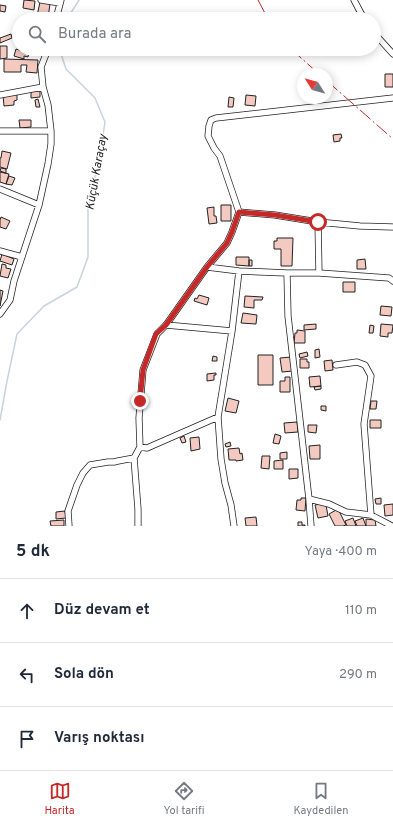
<!DOCTYPE html>
<html lang="tr">
<head>
<meta charset="utf-8">
<style>
  body { margin:0; font-family:Overpass,sans-serif; background:#f2f2f3; color:#1f2937 }
  .compass { position:absolute; left:297px; top:68px; width:36px; height:36px; border-radius:50%; background:#fff; box-shadow:0 2px 10px #0003; rotate:307deg }
  .stop { position:absolute; width:12px; height:12px; margin:-9px; border:3px solid #c62828; border-radius:50%; background:#fff }
  .stop.end { background:#c62828; border-color:#fff; box-shadow:0 1px 4px #0008 }
  .list { margin:0; padding:0; list-style:none }
  h2 { display:flex; justify-content:space-between; align-items:center; height:52px; margin:0; padding:0 16px; font-size:17px }
  h2 small { font-size:13px; font-weight:400; color:#747a83 }
  .list li { display:grid; grid-template-columns:26px 1fr auto; gap:12px; align-items:center; box-sizing:border-box; height:64px; padding:0 16px; border-top:1px solid #e0e1e3 }
  .list b { display:block; font-size:15px; white-space:nowrap }
  .list em { font-size:13px; font-style:normal; color:#747a83 }
  .icon { flex:none; width:22px; height:22px; fill:none; stroke:currentColor; stroke-width:2; stroke-linecap:round; stroke-linejoin:round }
  .map { position:relative; flex:none; width:393px; height:526px; overflow:hidden }
  .search { position:absolute; background:#fff; box-shadow:0 2px 10px #0003; left:12px; right:12px; top:12px; height:44px; display:flex; align-items:center; gap:10px; box-sizing:border-box; padding:0 14px; border-radius:22px; color:#747a83; font-size:15px }
  .sheet { height:244px; background:#fff }
  nav { display:flex; justify-content:space-around; align-items:center; box-sizing:border-box; height:56px; border-top:1px solid #e0e1e3; background:#fff; font-size:11px; color:#747a83 }
  nav a { display:grid; justify-items:center; gap:2px }
  nav .on { color:#c62828 }
  .map>svg:first-child { display:block }
  .lines { fill:none; stroke-linecap:round; stroke-linejoin:round }
  .stream { stroke:#c7d3dd; stroke-width:1.5 }
  .building { fill:#f3c9c0; stroke:#222 }
  .minor-casing { stroke:#222; stroke-width:7 }
  .minor { stroke:#fff; stroke-width:5.5 }
  .power { stroke:#c62828; stroke-width:1; stroke-dasharray:14 3 2 3; stroke-linecap:butt }
  .route { stroke:#c62828; stroke-width:5 }
  .labels { text-anchor:middle; stroke-width:3; stroke-linejoin:round; paint-order:stroke }
  .water-label { font-size:12px; font-style:italic; fill:#222; stroke:#fff }
</style>
</head>
<body>
<div class="map">
<svg width="393" height="526" viewBox="0 0 393 526">
  <rect width="100%" height="100%" fill="#fff"/>
  <g class="lines">
    <path class="stream" d="M67 19 79 0
      M0 420 7 381 17 334 44 306 77 287 88 257V209L101 149 105 122 95 98 66 69 60 51V49"/>
  </g>
  <path class="building" d="M24 0 35 1 34 10 23 8Z
    M40 2 50 4 48 18 37 16Z
    M0 5 6 6 5 12 0 11Z
    M11 34 12 38 0 43V38Z
    M0 46H7V58L0 59Z
    M16 49 29 53 28 57 24 56V59L14 56Z
    M24 49H35L34 53 24 51Z
    M4 59 38 60 37 73 26 72 27 65H21V72H4Z
    M385 74H393V87H385Z
    M31 91H40V97L31 98Z
    M17 94V100L14 101V105L4 106 3 95Z
    M246 95 256 96 255 106 245 105Z
    M229 97 234 98 233 107H228Z
    M38 99 40 107H36L35 100Z
    M19 120H31V127L20 128Z
    M341 134 342 138H340V141L334 142 333 135Z
    M2 151 11 153 7 169 0 167V158H1Z
    M1 168 6 169V173L0 171Z
    M0 172 9 174 6 184 0 182Z
    M9 176 15 178 12 185 6 184Z
    M221 205H231V221H221Z
    M214 207V216H216L217 223 209 224 207 208Z
    M1 217 10 221 6 229 0 227V220Z
    M277 238H293L292 266H281V249H274V241H277Z
    M2 254 14 259 12 265 0 261Z
    M236 257H249V266L236 265Z
    M365 259 366 269H357V260Z
    M249 260H252V266H249Z
    M2 264 6 265V268L11 269 8 278 0 276Z
    M343 282H355V292H343Z
    M0 290 3 291 0 306Z
    M199 295 209 298 207 305 194 301 195 298 197 299Z
    M245 296 263 297 262 300H254V308L244 307Z
    M381 306 392 307 391 316 380 315Z
    M243 313 257 315 256 324 241 323Z
    M316 324V329L304 330V325Z
    M381 324 393 325 392 333H388V337L380 336Z
    M370 325 374 326 373 333H369Z
    M297 330 305 331V343H294L295 333H297Z
    M319 349 320 357 315 358V350Z
    M307 352 308 356 300 358 299 354Z
    M258 355H273V385H258Z
    M213 356 217 357V361H212Z
    M291 357 293 371 282 372 280 358Z
    M300 359H307V362H309V368H300Z
    M332 360 333 370 325 371 324 361Z
    M216 373V375H214V380L207 381V374Z
    M320 376 321 386 310 387 309 377Z
    M285 377H290V392H280V381H285Z
    M321 386V389L315 390 314 387Z
    M228 398 239 401 236 413 225 411Z
    M371 401H377L376 409H370Z
    M321 406H326V411L321 410Z
    M370 420H381V428H370Z
    M297 422 298 432 285 433 284 423Z
    M308 425H317L316 433 308 432Z
    M275 434 281 436 279 444 273 443Z
    M184 436 186 442 182 443 180 438Z
    M199 437 200 449 191 451 190 438Z
    M230 442 231 446 226 447 225 444Z
    M320 445V459H310L309 446Z
    M239 448 240 454 242 453 243 460 236 461V460H229L228 449Z
    M287 452V459H280V453Z
    M262 456H270L269 469 261 468Z
    M283 460V469H274V461Z
    M289 469H298V478L289 479Z
    M301 498H306L305 511 296 510 297 500H301Z
    M381 498V504H376L375 499Z
    M320 504 326 505 328 516 318 518 315 505Z
    M393 504V515L385 516 384 505Z
    M338 509 346 525 343 526H335L329 514Z
    M65 511 66 518 56 519V512Z
    M256 517 257 526H246L245 518Z
    M353 518 356 526H347L345 521Z
    M363 518 366 526H357L355 521Z
    M366 519 375 520 376 526H366Z
    M64 520V526H51L50 521Z
    M298 522H302V525H305V526H298Z"/>
  <g class="lines">
    <g class="minor-casing">
      <path id="minor" d="M41 0 60 3
        M354 0 364 19
        M56 19 61 0
        M374 33 393 54
        M0 95 43 87
        M0 131H51
        M0 189 39 205
        M239 212 275 215 318 222 360 226 393 227
        M318 222 319 273
        M0 251 22 257
        M207 267 227 243 232 232 239 212 220 156 214 148 208 136 209 126 211 120 216 118 393 98
        M287 273 288 316 309 499 311 526
        M0 314 10 300 14 281 39 205 48 164 51 144V131L48 105 43 87 41 67 48 49
        M166 325 232 331
        M336 365 357 362 365 365 371 376 364 424 371 515
        M218 417 147 448 140 447 139 418 143 370 157 334 166 325 207 267 239 271 287 273H319L389 278 393 281
        M309 499 329 504 346 512 371 515 392 526
        M69 526 68 511 77 485 83 473 90 465 108 462H114L118 461 134 458
        M138 526V509L134 458 140 447
        M234 526 231 505 225 483 221 459 218 417 232 331 239 271"/>
    </g>
    <use href="#minor" class="minor"/>
    <path class="power" d="M258 0 268 19
      M291 49 319 74
      M327 81 393 139"/>
  </g>
  <g class="lines">
    <path class="route" d="M140 401 143 370 156 334 166 325 207 267 227 243 232 232 239 212 275 215 318 222"/>
  </g>
  <g class="labels">
    <g class="water-label">
      <text transform="translate(96 172) rotate(-80)" y="4">Küçük Karaçay</text>
    </g>
  </g>
</svg>
<svg class="compass" viewBox="-18 -18 36 36"><path d="M0-13l5 13h-10z" fill="#e53935"/><path d="M0 13l5-13h-10z" fill="#747a83"/></svg>
<div class="stop" style="left:318px;top:222px"></div>
<div class="stop end" style="left:140px;top:401px"></div>
<div class="search"><svg class="icon" aria-label="search" viewBox="0 0 24 24"><circle cx="10" cy="10" r="6"/><path d="M15 15l6 6"/></svg>Burada ara</div>
</div>
<section class="sheet">
<h2>5 dk<small>Yaya · 400 m</small></h2>
<ul class="list">
<li><svg class="icon" aria-label="ahead" viewBox="0 0 24 24"><path d="M12 20V5M6 11l6-6 6 6"/></svg><div><b>Düz devam et</b></div><em>110 m</em></li>
<li><svg class="icon" aria-label="left" viewBox="0 0 24 24"><path d="M17 20v-9H6M10 6l-5 5 5 5"/></svg><div><b>Sola dön</b></div><em>290 m</em></li>
<li><svg class="icon" aria-label="arrive" viewBox="0 0 24 24"><path d="M6 21V4h12l-3 4 3 4H6"/></svg><div><b>Varış noktası</b></div></li>
</ul>
</section>
<nav>
<a class="on"><svg class="icon" aria-label="map" viewBox="0 0 24 24"><path d="M3 6l6-2 6 2 6-2v14l-6 2-6-2-6 2zM9 4v14M15 6v14"/></svg>Harita</a>
<a><svg class="icon" aria-label="directions" viewBox="0 0 24 24"><path d="M12 3l9 9-9 9-9-9zM9 14v-3h6M13 9l2 2-2 2"/></svg>Yol tarifi</a>
<a><svg class="icon" aria-label="saved" viewBox="0 0 24 24"><path d="M7 4h10v16l-5-4-5 4z"/></svg>Kaydedilen</a>
</nav>
</body>
</html>
